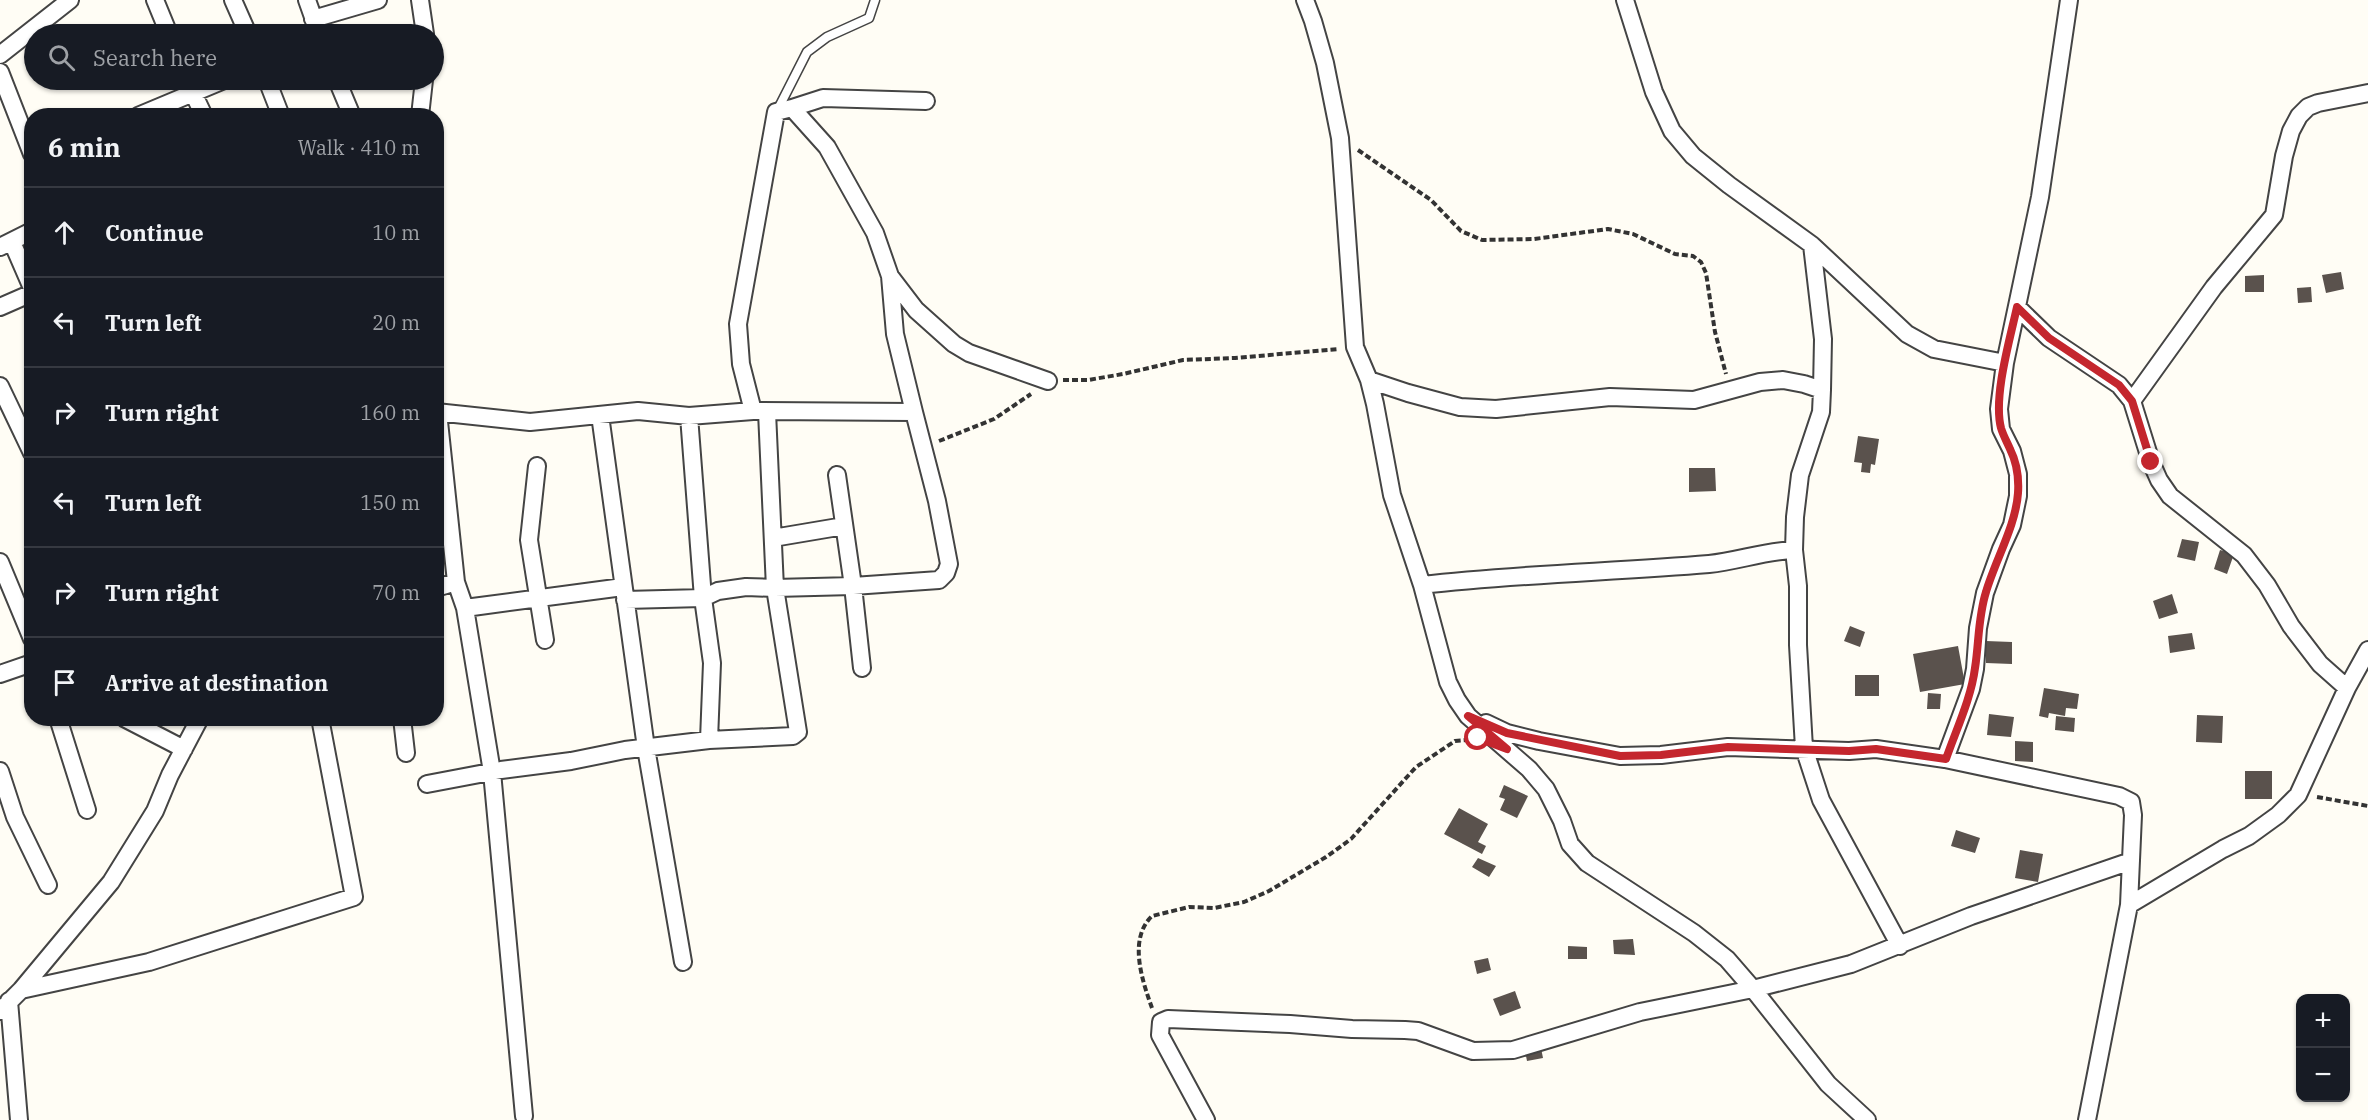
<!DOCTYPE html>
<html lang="en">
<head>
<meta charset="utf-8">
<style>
  body { margin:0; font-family:"IBM Plex Serif",serif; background:#20242c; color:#f1f3f6 }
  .controls { position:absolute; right:18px; bottom:18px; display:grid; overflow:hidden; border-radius:12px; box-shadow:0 2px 4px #0004 }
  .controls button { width:54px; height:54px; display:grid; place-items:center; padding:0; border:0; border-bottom:2px solid #363941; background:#171b24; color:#f1f3f6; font:30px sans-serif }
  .stop { position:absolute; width:18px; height:18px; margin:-14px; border:4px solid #c4262e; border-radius:50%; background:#fff }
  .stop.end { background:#c4262e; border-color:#fff; box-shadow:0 2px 6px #0008 }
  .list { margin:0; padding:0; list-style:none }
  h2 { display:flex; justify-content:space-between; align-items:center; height:78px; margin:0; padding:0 24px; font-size:26px }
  h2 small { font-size:20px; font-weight:400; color:#9ea1a6 }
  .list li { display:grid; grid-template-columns:39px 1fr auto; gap:18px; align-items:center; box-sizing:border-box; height:90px; padding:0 24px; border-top:2px solid #363941 }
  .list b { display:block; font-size:22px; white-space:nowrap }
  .list em { font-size:20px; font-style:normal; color:#9ea1a6 }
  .icon { flex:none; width:33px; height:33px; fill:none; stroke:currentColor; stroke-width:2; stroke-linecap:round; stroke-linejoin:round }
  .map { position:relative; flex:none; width:2368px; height:1120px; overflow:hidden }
  .search { position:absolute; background:#171b24; box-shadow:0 2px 4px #0004; left:24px; top:24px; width:420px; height:66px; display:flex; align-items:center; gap:15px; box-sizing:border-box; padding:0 21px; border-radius:33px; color:#9ea1a6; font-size:22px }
  .panel { position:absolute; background:#171b24; box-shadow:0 2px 4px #0004; left:24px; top:108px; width:420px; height:618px; border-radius:24px }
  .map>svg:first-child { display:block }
  .building { fill:#5a524d }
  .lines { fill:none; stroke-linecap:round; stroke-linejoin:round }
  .lane-casing { stroke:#444; stroke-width:11 }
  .street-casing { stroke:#444; stroke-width:20 }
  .path { stroke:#333; stroke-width:4; stroke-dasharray:6 3; stroke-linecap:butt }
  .lane { stroke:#fff; stroke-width:8 }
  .street { stroke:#fff; stroke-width:16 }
  .route { stroke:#c4262e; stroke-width:8 }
</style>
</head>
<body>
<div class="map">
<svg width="2368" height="1120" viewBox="0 0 2368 1120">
  <rect width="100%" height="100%" fill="#fffdf5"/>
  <path class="building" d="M2341 272 2344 289 2326 293 2322 275Z
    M2264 275V292H2245V276Z
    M2311 287 2312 302 2298 303 2297 288Z
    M1858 436 1879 439 1875 465 1871 464 1870 473 1861 472 1862 463 1854 462Z
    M1689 468H1715L1716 491 1689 492Z
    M2182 539 2199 542 2195 561 2177 557Z
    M2220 550 2234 554 2227 574 2214 569Z
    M2172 594 2178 613 2159 619 2153 601Z
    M1850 626 1865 632 1860 647 1844 641Z
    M2192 633 2195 649 2170 653 2168 636Z
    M1986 641 2012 642V664L1986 663Z
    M1958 646 1965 684 1920 692 1913 654Z
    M1855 675H1879V696H1855Z
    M2044 688 2079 694 2077 709 2066 708 2065 716 2049 713 2048 718 2039 716Z
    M1928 693 1941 694 1940 709H1927Z
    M1989 714 2014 717 2011 737 1987 735Z
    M2197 715 2223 716 2222 743 2196 742Z
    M2056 716 2075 718 2074 732 2055 730Z
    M2015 741 2033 742V762L2015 761Z
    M2245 771H2272V799H2245Z
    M1504 785 1528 796 1517 818 1500 810 1505 799 1499 797Z
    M1459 808 1488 824 1478 842 1486 846 1482 854 1444 834Z
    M1956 830 1980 838 1975 853 1951 846Z
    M2020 850 2043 854 2038 882 2015 878Z
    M1478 858 1496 866 1489 877 1472 867Z
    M1633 939 1635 955 1614 954 1613 940Z
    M1568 946 1587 947V959H1568Z
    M1488 958 1491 970 1477 974 1474 961Z
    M1515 991 1521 1008 1500 1016 1493 999Z
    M1541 1048 1543 1058 1527 1061 1525 1051Z"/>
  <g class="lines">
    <g class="lane-casing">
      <path id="lane" d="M777 111 807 52 827 37 869 18 875 0"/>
    </g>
    <g class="street-casing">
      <path id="street" d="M155 0 169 34
        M233 0 248 34
        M307 0 319 34
        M420 0 425 34
        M1305 0 1313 21 1325 63 1340 138 1355 347 1369 380 1375 404 1392 495 1422 585 1448 682 1457 700 1468 716 1529 769 1546 789 1562 821 1570 844 1587 863 1694 933 1727 959 1753 989 1828 1084 1867 1120
        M1625 0 1654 92 1672 131 1693 156 1729 185 1812 245 1907 334 1934 349 2005 363
        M2069 0 2040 197 2005 363 1999 409 2001 429 2012 451 2018 474V496L2012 525 2001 549 1985 593 1978 628 1975 669 1971 689 1945 759 2119 796 2131 802 2133 815 2129 905 2087 1120
        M313 19 378 0
        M0 55 70 0
        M0 72 32 154
        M187 80 204 116
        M267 80 281 116
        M337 80 352 116
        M792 108 823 98 926 101
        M138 116 224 80
        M420 116 424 80
        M12 242 32 288
        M1812 245 1823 339 1822 390 1821 412 1800 475 1795 517 1794 550 1798 586V645L1804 748 1821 800 1900 946
        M0 247 32 231
        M0 307 32 293
        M2017 307 2049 338 2119 385 2132 401 2151 462 2159 480 2170 496 2244 555 2267 585 2291 626 2320 664 2347 688
        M1369 380 1408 393 1460 407 1496 409 1610 397 1694 400 1760 382 1783 380 1804 384 1822 390
        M0 386 32 453
        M2132 401 2214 287 2274 215 2284 156 2291 131 2299 116 2308 107 2318 103 2368 93
        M753 411 741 364 738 324 776 112 792 108 827 147 875 233 890 276 916 310 954 344 969 353 1048 381
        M436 412 530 422 638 411 689 416 753 411 914 412 895 334 890 276
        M438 412 456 582 465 608 492 772 524 1116
        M600 415 646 748 683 962
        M689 416 703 598 712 663 709 740
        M537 466 529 540 545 640
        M837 475 853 586 862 668
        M773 538 844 526
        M0 562 32 639
        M1422 585C1517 574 1613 572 1709 564 1738 561 1765 551 1794 550
        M436 588 456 582
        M625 600 703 598 718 591 746 587 775 588 853 586 939 580 946 573 949 564 937 501 914 412
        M465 608 623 587
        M0 674 32 663
        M58 718 87 810
        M124 718 184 749
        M402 718 406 753
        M1486 723 1507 733 1539 741 1620 756 1661 755 1728 747 1849 751 1876 749 1945 759
        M0 771 15 817 48 885
        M427 784 501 770 571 761 625 750 709 740 793 736 798 732 775 588 767 412
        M2129 905 2223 849 2249 836 2278 815 2298 795 2347 688 2368 650
        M21 990 149 962 354 897 320 718
        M9 1001 19 1120
        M0 1011 21 990 111 882 155 811 170 775 200 718
        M1206 1120 1160 1035 1161 1022 1168 1019 1290 1024 1352 1029 1405 1030 1418 1031 1473 1051 1513 1050 1640 1012 1753 989 1851 964 1971 916 2131 861"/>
    </g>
    <path class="path" d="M1358 150 1431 200 1461 231 1482 240 1534 239 1608 229 1633 234 1675 254 1693 256 1701 262 1706 273 1715 332 1726 374
      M1063 380H1088L1123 374 1183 360 1235 358 1338 349
      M939 441 994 419 1031 394
      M2317 797 2368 806
      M1152 1008C1142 980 1128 939 1152 916L1189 907 1214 908 1244 902 1269 891 1326 857 1351 839 1416 767 1455 741 1467 740"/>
    <use href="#lane" class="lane"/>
    <use href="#street" class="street"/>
  </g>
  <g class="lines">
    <path class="route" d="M1478 738 1507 749 1468 716 1507 733 1620 756 1661 755 1728 747 1849 751 1876 749 1946 759C1956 730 1971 699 1975 668 1979 643 1978 617 1986 592 1995 561 2016 525 2018 493 2019 478 2017 463 2010 449 2007 442 2003 435 2001 428 1993 397 2010 339 2017 307L2049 338 2119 385 2132 401 2151 462"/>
  </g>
</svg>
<div class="controls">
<button>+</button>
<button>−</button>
</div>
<div class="stop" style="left:1478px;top:738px"></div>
<div class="stop end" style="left:2151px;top:462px"></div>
<div class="search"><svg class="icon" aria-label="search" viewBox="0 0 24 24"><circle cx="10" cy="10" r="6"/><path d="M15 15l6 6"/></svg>Search here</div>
<section class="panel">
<h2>6 min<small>Walk · 410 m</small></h2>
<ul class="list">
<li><svg class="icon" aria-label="ahead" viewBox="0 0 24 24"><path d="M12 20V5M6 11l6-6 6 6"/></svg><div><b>Continue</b></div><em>10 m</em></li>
<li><svg class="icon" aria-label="left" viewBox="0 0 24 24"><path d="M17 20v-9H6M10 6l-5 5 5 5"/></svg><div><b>Turn left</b></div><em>20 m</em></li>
<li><svg class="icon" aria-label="right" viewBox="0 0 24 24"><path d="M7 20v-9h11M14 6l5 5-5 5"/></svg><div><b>Turn right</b></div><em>160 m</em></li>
<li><svg class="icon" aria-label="left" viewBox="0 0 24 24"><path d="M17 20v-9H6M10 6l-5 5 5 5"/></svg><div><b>Turn left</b></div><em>150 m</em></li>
<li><svg class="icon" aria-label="right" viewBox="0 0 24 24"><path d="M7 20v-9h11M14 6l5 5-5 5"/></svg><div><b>Turn right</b></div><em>70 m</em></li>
<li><svg class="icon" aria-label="arrive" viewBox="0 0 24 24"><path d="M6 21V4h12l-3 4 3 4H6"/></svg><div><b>Arrive at destination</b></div></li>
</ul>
</section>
</div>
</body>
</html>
